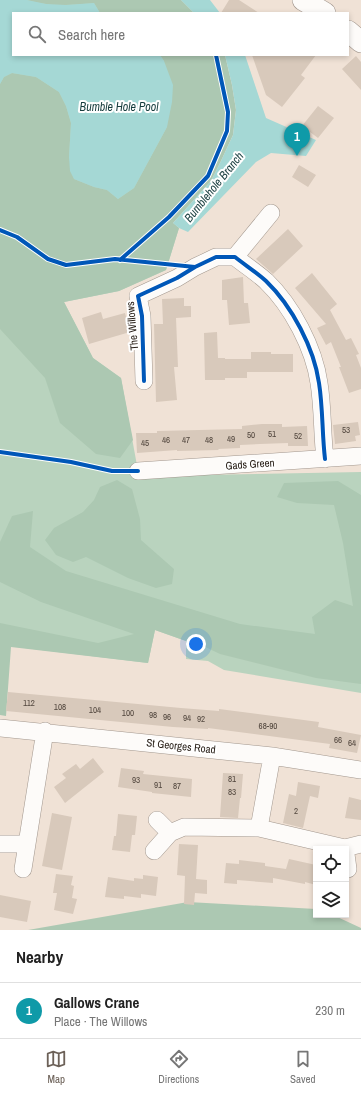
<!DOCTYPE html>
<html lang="en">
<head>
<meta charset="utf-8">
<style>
  body { margin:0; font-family:"Archivo Narrow",sans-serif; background:#f2f2f2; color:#222 }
  .controls { position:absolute; right:12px; bottom:12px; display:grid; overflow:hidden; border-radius:0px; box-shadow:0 2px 6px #0003 }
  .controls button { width:36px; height:36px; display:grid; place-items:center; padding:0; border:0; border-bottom:1px solid #e0e0e0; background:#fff; color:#222; font:20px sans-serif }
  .you { position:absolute; left:196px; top:644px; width:14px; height:14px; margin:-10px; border:3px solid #fff; border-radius:50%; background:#1a73e8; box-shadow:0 0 0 6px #1a73e833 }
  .badge { display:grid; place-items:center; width:26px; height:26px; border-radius:50%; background:#6c6158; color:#fff; font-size:13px; font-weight:700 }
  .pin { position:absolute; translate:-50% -33px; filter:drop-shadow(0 1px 2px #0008) }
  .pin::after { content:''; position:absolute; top:21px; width:14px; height:12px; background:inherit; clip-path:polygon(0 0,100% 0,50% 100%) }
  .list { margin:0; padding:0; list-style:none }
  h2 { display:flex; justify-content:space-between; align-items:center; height:52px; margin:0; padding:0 16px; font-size:17px }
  h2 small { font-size:13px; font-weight:400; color:#767676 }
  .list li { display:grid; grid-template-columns:26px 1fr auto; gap:12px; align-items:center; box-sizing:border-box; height:56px; padding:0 16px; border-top:1px solid #e0e0e0 }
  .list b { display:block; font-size:15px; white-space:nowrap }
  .list p { margin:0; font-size:13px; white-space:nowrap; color:#767676 }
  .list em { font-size:13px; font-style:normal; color:#767676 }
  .icon { flex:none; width:22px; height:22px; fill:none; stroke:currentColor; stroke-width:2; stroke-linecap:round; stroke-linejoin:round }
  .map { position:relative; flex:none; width:361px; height:930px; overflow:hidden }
  .search { position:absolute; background:#fff; box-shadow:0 2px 6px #0003; left:12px; right:12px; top:12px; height:44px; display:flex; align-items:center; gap:10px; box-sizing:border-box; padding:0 14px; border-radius:0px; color:#767676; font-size:15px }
  .sheet { height:108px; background:#fff }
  nav { display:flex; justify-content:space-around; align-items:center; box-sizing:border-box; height:56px; border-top:1px solid #e0e0e0; background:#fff; font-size:11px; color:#767676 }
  nav a { display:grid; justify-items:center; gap:2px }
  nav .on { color:#6c6158 }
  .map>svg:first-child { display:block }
  .green { fill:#b9d3be }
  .forest { fill:#acc8b2 }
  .water { fill:#a5d8d5 }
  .building { fill:#d8c9bb }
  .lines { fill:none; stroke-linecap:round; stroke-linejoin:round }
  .minor-casing { stroke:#a2978e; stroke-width:18 }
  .tertiary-casing { stroke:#a2978e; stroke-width:22 }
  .minor { stroke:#fdfbf9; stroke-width:17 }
  .tertiary { stroke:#fdfbf9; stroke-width:21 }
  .cycleway-casing { stroke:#fff; stroke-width:6 }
  .cycleway { stroke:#0057b8; stroke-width:4 }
  .labels { text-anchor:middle; stroke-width:4; stroke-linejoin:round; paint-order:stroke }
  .number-label { font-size:9px; fill:#52473e }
  .street-label { font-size:11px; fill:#251c14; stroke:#fff }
  .water-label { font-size:12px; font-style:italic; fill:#163c3d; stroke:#fff }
</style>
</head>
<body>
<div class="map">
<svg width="361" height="930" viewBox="0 0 361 930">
  <rect width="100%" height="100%" fill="#f0e2d6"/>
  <path class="green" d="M0 0H181L194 13H13V55H225L173 223 179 228 166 270 119 291 64 302 93 358 121 378 138 471 143 476 361 472V693L224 670 208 661 186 659V641L155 630 148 663 0 645Z"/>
  <path class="forest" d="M27 0H181L194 13H100L94 3C72 5 48 7 27 0Z
    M160 55H225L232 85 236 110 233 135 221 161 211 181 173 223 179 228 166 270 119 291 64 302 93 358 121 378 133 440 120 458 96 454 60 423 45 378 0 329V84L4 77 12 73 36 77 59 92 66 106 71 123 69 157 74 179 94 187 107 190 118 199 134 188 167 127 164 61Z
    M117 480 132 489 140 519 141 540 174 569 172 584 156 588 128 578 86 557 73 562 56 555 45 540 54 528 83 512 94 500 100 487Z
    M338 481 361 495V684L316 678 220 654 197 643 186 641 155 630 148 663 11 647 6 716 0 715V623L98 643 134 634 41 602 0 582V542L12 516 33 511 30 547 66 571 240 624 315 634 312 617 335 600 353 606 343 543 334 505 297 503 277 497 284 483Z
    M188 902 316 909V915H333L361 928V930H28Z"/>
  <path class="water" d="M0 0H27L46 4 66 5 94 3 100 13H13V55H160L164 61 173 85 172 102 167 127 134 188 118 199 107 190 94 187 74 179 70 171 69 157 71 123 66 106 59 92 36 77 12 73 4 77 0 84Z
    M181 0H210L220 13H194Z
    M225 55H245L266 118 316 140 306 156 271 153 256 162 188 232 179 228 173 223 211 181 221 161 233 135 236 110 232 85Z"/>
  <path class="building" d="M229 0H239L259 13H221Z
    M252 55H316L301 75 305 78 282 107 266 95Z
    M356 56 361 62V90L342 69Z
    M318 106 334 118 318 138 302 126Z
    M299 165 316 175 308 187 292 177Z
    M288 229 303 246 273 274 256 259Z
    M312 273 337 304 330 310 346 340 351 338 359 354 356 355 361 368V389L349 393 339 367H341L331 342 326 345 317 328 326 324 295 288Z
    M243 277 244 303H248L250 323 229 325 227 300H222V280Z
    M184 298V306H191V317L176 318 178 367H174L177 400 156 402 154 324H163L162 299Z
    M101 312 103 319 125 313 130 332 89 344 82 318Z
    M217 332 218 358H225V359H251V352H271V354H293V372H247V378H225V380H205L204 333Z
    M358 422 360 435 355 436 356 441 335 444 333 425Z
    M262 424H282V427L307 426 308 446H288V443L260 444 240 445V448L218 449 219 450 177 451V450L137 453 136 433H157V431L242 429V426Z
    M8 692 181 708 219 711V709L319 722 318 727 361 735 357 753 329 748 330 744 208 728V729L173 727 6 711Z
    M93 758 104 772 65 803 54 787 66 778 62 774 76 764 80 769Z
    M121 768 144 771 143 774 192 779 191 797 152 793V792L118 787Z
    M223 773 243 774 241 798H240L238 818 220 817Z
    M298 782 320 786 318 798 310 796 303 828 283 823 289 794 296 796Z
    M349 797 361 800V820L345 818Z
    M52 813 72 817 62 870 42 866Z
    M118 814 137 816 135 835H132L130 852 112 850 114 836H116Z
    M179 844 198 845 196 879 207 880V894L195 893 194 905 184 904 185 876 177 875Z
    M289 859 316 865V885L305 882V884L273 878V883L237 880V884L224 883 226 863 239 864V860L265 863V866L286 869Z
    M56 874 73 876 71 885 74 886 72 898 77 899 73 914 54 910 57 893H53Z
    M143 875 158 877 156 896 141 894V898L124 896V899L105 897 108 877 134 881V878L143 879Z
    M0 895 31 901 27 922 0 917Z"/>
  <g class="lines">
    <g class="minor-casing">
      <path id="minor" d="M235 257 271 213
        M144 381 142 316 138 296 177 278 195 267 216 257H235C245 265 256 272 266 281 292 306 314 348 319 383 323 408 322 434 325 459
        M138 471 361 456
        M0 728 272 756 361 770
        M157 820 170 833
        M259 828 272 756
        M0 844H27
        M154 851 170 833 184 827 259 828 345 848 361 844
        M346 854 348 869
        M23 869 45 731"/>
    </g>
    <g class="tertiary-casing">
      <path id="tertiary" d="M303 0 325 13
        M348 31 361 42"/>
    </g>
    <use href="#minor" class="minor"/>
    <use href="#tertiary" class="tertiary"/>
    <g class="cycleway-casing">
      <path id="cycleway" d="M0 230 17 237 48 259 66 265 115 259 195 267
        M120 260 169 217 208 176 227 131 228 112 216 55
        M144 381 142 316 138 296 177 278 195 267 216 257H235C245 265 256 272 266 281 292 306 314 348 319 383 323 408 322 434 325 459
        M0 452 71 462 112 471H138"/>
    </g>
    <use href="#cycleway" class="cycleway"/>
  </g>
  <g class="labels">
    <g class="number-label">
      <text x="346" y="433">53</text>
      <text x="272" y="437">51</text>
      <text x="251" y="438">50</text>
      <text x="298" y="439">52</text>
      <text x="231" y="442">49</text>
      <text x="166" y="443">46</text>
      <text x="186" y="443">47</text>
      <text x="209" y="443">48</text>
      <text x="145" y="446">45</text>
      <text x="29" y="706">112</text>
      <text x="60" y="710">108</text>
      <text x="95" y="713">104</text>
      <text x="128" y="716">100</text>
      <text x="153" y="718">98</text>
      <text x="167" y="720">96</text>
      <text x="187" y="721">94</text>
      <text x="201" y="722">92</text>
      <text x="268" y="729">68-90</text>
      <text x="338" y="743">66</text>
      <text x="352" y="746">64</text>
      <text x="232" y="782">81</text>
      <text x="136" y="783">93</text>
      <text x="158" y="788">91</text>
      <text x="177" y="789">87</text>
      <text x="232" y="795">83</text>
      <text x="296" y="814">2</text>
    </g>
    <g class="street-label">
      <text transform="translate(132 326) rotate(-95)" y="4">The Willows</text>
      <text transform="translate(250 464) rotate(-4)" y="4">Gads Green</text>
      <text transform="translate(181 746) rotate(6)" y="4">St Georges Road</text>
    </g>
    <g class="water-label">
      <text x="119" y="111">Bumble Hole Pool</text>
      <text transform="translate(214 187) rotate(-51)" y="4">Bumblehole Branch</text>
    </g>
  </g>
</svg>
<div class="controls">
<button><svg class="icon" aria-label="locate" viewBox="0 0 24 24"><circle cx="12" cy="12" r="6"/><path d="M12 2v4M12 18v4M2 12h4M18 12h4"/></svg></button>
<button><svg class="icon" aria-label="layers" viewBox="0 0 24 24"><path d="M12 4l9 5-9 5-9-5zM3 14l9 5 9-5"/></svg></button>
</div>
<div class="you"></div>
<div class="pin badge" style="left:297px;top:156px;background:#0f9aa8">1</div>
<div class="search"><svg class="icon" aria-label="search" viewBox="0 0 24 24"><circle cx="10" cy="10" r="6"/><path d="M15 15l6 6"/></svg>Search here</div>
</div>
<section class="sheet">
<h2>Nearby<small></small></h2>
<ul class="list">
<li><span class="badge" style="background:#0f9aa8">1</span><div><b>Gallows Crane</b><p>Place · The Willows</p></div><em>230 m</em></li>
</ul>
</section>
<nav>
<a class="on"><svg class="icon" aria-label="map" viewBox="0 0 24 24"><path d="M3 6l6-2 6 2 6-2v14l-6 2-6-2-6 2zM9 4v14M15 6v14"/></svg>Map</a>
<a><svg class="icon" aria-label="directions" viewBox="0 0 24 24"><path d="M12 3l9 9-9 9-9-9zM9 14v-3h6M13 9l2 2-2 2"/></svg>Directions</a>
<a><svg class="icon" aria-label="saved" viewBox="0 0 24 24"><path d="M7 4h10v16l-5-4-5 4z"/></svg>Saved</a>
</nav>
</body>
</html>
